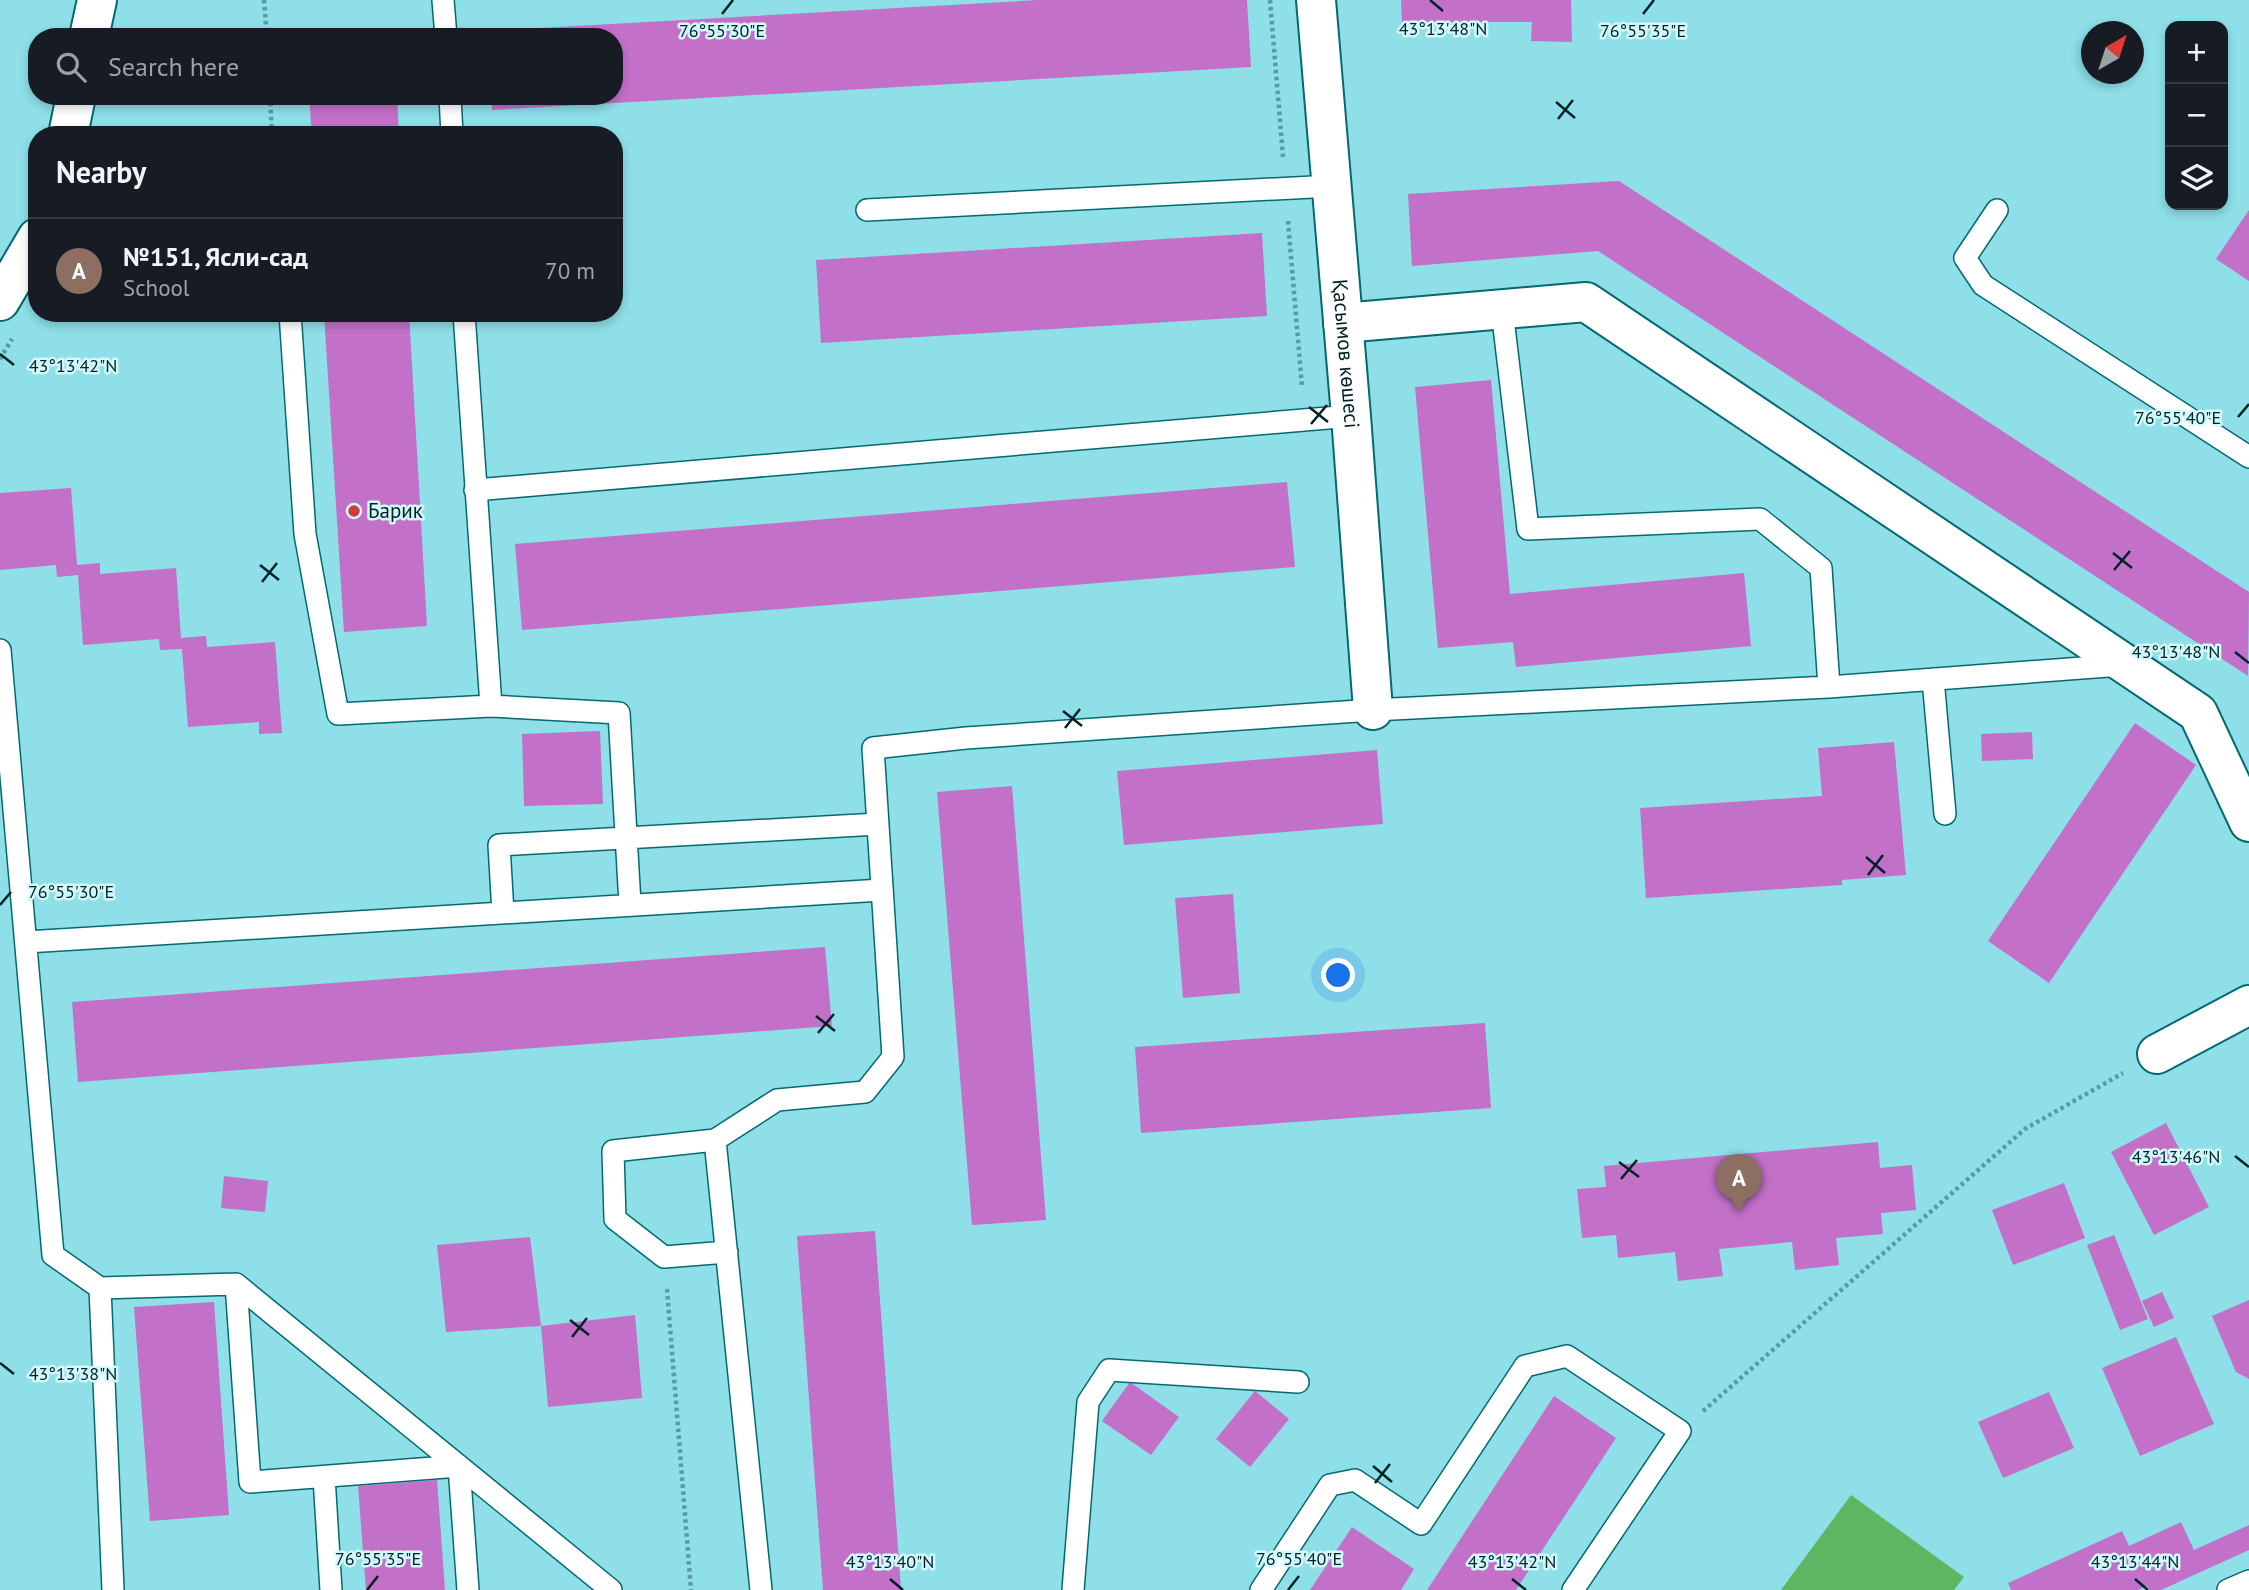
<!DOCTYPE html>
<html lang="en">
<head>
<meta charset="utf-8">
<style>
  body { margin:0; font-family:"PT Sans",sans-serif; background:#20242c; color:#f1f3f6 }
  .controls { position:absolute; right:21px; top:21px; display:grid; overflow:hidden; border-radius:14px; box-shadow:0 4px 10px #0003 }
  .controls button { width:63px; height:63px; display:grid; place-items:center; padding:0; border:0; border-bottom:2px solid #363941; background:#171b24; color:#f1f3f6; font:35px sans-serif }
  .compass { position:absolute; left:2081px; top:21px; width:63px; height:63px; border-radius:50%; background:#171b24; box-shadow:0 4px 10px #0003; rotate:39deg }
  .you { position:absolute; left:1339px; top:976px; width:24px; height:24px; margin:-18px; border:5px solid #fff; border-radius:50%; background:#1a73e8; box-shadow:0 0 0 10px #1a73e833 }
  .badge { display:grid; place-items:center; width:46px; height:46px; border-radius:50%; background:#0f766e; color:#fff; font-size:23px; font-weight:700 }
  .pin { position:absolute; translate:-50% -58px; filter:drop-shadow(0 2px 4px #0008) }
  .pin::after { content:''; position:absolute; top:37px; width:24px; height:21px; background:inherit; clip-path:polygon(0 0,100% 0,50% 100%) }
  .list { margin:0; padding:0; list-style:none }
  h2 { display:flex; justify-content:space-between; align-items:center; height:91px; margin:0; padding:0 28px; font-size:30px }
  h2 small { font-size:23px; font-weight:400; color:#9ea1a6 }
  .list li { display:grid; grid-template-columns:46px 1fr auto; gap:21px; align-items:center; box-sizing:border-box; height:105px; padding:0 28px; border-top:2px solid #363941 }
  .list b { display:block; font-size:26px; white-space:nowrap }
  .list p { margin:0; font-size:23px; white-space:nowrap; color:#9ea1a6 }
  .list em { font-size:23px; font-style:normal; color:#9ea1a6 }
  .icon { flex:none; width:38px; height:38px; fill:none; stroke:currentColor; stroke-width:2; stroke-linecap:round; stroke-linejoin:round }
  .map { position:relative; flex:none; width:2249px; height:1590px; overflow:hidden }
  .search { position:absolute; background:#171b24; box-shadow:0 4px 10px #0003; left:28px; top:28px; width:595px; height:77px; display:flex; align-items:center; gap:18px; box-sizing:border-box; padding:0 24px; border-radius:28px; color:#9ea1a6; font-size:26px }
  .panel { position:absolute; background:#171b24; box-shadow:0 4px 10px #0003; left:28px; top:126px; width:595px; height:196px; border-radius:28px }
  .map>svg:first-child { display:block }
  .green { fill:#5fb662 }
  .building { fill:#c370c9 }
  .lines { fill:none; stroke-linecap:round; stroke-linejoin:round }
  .lane-casing { stroke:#046971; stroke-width:24 }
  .street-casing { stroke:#046971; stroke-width:42 }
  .path { stroke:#5a9aa1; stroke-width:4.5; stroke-dasharray:3.5 3.5; stroke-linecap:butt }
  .lane { stroke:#fff; stroke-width:21 }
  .street { stroke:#fff; stroke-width:38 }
  .ticks { fill:none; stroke:#002225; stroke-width:2.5 }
  .poi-dot { fill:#cd3d3e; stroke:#d2f9fd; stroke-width:2.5 }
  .labels { text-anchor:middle; stroke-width:5; stroke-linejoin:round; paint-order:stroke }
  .street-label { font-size:21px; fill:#002225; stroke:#d2f9fd }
  .poi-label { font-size:21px; fill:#002225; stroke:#d2f9fd; text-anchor:start }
  .ticks-label { font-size:18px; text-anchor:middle; fill:#002225; stroke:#d2f9fd; stroke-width:5; stroke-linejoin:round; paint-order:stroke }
</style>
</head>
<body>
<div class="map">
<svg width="2249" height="1590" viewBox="0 0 2249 1590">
  <rect width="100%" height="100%" fill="#8edfe8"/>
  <path class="green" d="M1851 1495 1964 1577 1954 1590H1781Z"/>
  <path class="building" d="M1038 0H1247L1251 67 492 110 491 96H614V37H487V31Z
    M1401 0H1571L1572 42 1531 41 1532 22H1402Z
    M309 96H397L399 135H312Z
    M1619 181 2249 592 2248 676 1598 251 1412 266 1408 194Z
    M2249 210V281L2216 259Z
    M1262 233 1267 316 821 343 816 260Z
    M324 313H409L427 626 344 632Z
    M1491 380 1510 594 1744 573 1751 646 1516 667 1513 642 1438 648 1415 387Z
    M1287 482 1295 567 522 630 515 544Z
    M71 488 77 565 100 563V574L176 568 181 638 206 636 207 647 275 642 282 733 259 734V722L188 727 182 649 160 650 159 639 83 645 78 575 57 577 56 565 0 570V493Z
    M2135 723 2196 765 2049 983 1988 941Z
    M600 731 603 804 524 806 522 734Z
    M2032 732 2033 759 1982 761 1981 734Z
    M1894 742 1906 875 1842 880V885L1646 898 1640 808 1822 796 1818 748Z
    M1377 750 1383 824 1124 845 1117 771Z
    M1012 786 1046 1220 972 1225 937 792Z
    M1233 894 1240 993 1183 998 1175 898Z
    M825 947 832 1026 78 1082 72 1002Z
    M1485 1023 1491 1108 1141 1133 1135 1047Z
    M2166 1123 2209 1207 2154 1235 2111 1152Z
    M1878 1142 1880 1168 1912 1165 1916 1210 1881 1213 1883 1234 1836 1238 1839 1265 1795 1270 1792 1242 1719 1249 1723 1276 1678 1281 1675 1252 1618 1258 1616 1235 1582 1238 1577 1189 1606 1187 1604 1166Z
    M224 1176 268 1181 265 1212 221 1208Z
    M2064 1183 2085 1238 2013 1265 1992 1210Z
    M875 1231 901 1590H823L797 1236Z
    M2114 1235 2148 1319 2120 1330 2087 1245Z
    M530 1237 541 1326 446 1332 437 1245Z
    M2162 1292 2174 1318 2154 1327 2142 1301Z
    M2249 1300V1379L2236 1372 2212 1316Z
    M214 1302 229 1515 150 1521 134 1307Z
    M635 1315 642 1398 548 1407 541 1326Z
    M2176 1337 2214 1424 2140 1456 2102 1368Z
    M1130 1382 1179 1417 1151 1455 1102 1421Z
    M1255 1391 1289 1419 1250 1467 1216 1439Z
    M2049 1392 2074 1448 2003 1478 1978 1422Z
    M1554 1396 1616 1438 1516 1590H1427Z
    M437 1480 445 1590H366L358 1486Z
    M2181 1522 2194 1550 2249 1525V1550L2161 1590H2150L2147 1586 2138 1590H2011L2008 1583 2122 1531 2129 1546Z
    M1352 1527 1414 1569 1401 1590H1310Z"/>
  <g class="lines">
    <g class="lane-casing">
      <path id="lane" d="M443 0 446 37
        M450 96 452 135
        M867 210 1332 186
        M1997 210 1965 258 1983 285 2249 457
        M1502 310 1528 529 1760 519 1821 568 1829 687
        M290 313 305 534 338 714 491 706 619 713 630 904
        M464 313 491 706
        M475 490 1351 416
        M0 650 53 1255 100 1288 236 1284 611 1590
        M1933 679 1945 814
        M503 913 499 845 878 824
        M26 942 882 890
        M715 1140 613 1151 615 1219 664 1257 727 1252
        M236 1284 250 1482 459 1466 468 1590
        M100 1288 113 1590
        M324 1477 331 1590
        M761 1590 715 1140 777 1100 865 1092 893 1057 873 748 966 738 1373 710 1829 687 2122 665
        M1073 1590 1088 1402 1109 1370 1298 1382
        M1261 1590 1330 1485 1355 1480 1421 1524 1525 1366 1567 1356 1680 1431 1573 1590
        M2228 1590 2249 1581"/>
    </g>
    <g class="street-casing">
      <g id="street">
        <path id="s1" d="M1316 0 1351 416 1373 710"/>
        <path d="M89 37 97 0"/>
        <path d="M68 135 76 96"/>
        <path d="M0 301 37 238"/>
        <path d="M1343 323 1586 302 2198 713 2249 822"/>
        <path d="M2157 1054 2249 1005"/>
      </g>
    </g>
    <path class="path" d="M264 0 267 37
      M1270 0 1283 157
      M270 96 272 135
      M1288 221 1302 387
      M0 359 12 339
      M667 1289 691 1590
      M1703 1411 2025 1129 2123 1073"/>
    <use href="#lane" class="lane"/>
    <use href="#street" class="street"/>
  </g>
  <path class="ticks" d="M1430 0 1443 11M722 14 733 0M1643 14 1654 0M1556 102 1575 118M1558 119 1573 100M0 354 14 365M1309 407 1328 422M2238 417 2249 404M1311 424 1327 405M2113 553 2132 568M260 565 279 580M2114 570 2130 551M262 582 277 563M2235 652 2249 663M1063 711 1082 726M1065 728 1080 709M1866 857 1885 873M1868 875 1883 855M0 905 11 892M816 1016 835 1031M818 1033 834 1014M2235 1156 2249 1167M1619 1162 1639 1177M1621 1179 1637 1160M570 1320 589 1335M572 1337 587 1318M0 1363 14 1374M1373 1466 1392 1482M1375 1483 1390 1464M890 1579 903 1590M1512 1579 1526 1590M2135 1579 2148 1590M367 1590 378 1576M1288 1590 1299 1576"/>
  <circle class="poi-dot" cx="354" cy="511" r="7"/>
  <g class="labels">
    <g class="street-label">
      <text dy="7" stroke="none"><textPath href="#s1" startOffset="355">Қасымов көшесі</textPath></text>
    </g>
    <g class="poi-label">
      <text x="368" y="518">Барик</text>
    </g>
  </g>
  <g class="ticks-label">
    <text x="1443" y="35">43°13'48"N</text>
    <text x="722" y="37">76°55'30"E</text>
    <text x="1643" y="37">76°55'35"E</text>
    <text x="73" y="372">43°13'42"N</text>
    <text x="2178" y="424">76°55'40"E</text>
    <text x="2176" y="658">43°13'48"N</text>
    <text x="71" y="898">76°55'30"E</text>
    <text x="2176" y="1163">43°13'46"N</text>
    <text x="73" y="1380">43°13'38"N</text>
    <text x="378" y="1565">76°55'35"E</text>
    <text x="1299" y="1565">76°55'40"E</text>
    <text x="890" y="1568">43°13'40"N</text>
    <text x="1512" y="1568">43°13'42"N</text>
    <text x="2135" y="1568">43°13'44"N</text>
  </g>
</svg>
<div class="controls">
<button>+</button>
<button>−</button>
<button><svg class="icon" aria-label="layers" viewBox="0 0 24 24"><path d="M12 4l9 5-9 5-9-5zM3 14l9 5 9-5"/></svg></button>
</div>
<svg class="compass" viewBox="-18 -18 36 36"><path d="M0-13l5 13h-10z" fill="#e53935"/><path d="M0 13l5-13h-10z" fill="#9ea1a6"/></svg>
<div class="you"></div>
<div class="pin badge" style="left:1739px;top:1212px;background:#8d6e63">A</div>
<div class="search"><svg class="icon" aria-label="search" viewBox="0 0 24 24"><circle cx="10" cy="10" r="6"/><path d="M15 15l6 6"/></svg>Search here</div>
<section class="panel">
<h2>Nearby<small></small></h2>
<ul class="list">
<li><span class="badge" style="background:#8d6e63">A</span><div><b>№151, Ясли-сад</b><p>School</p></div><em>70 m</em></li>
</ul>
</section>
</div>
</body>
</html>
